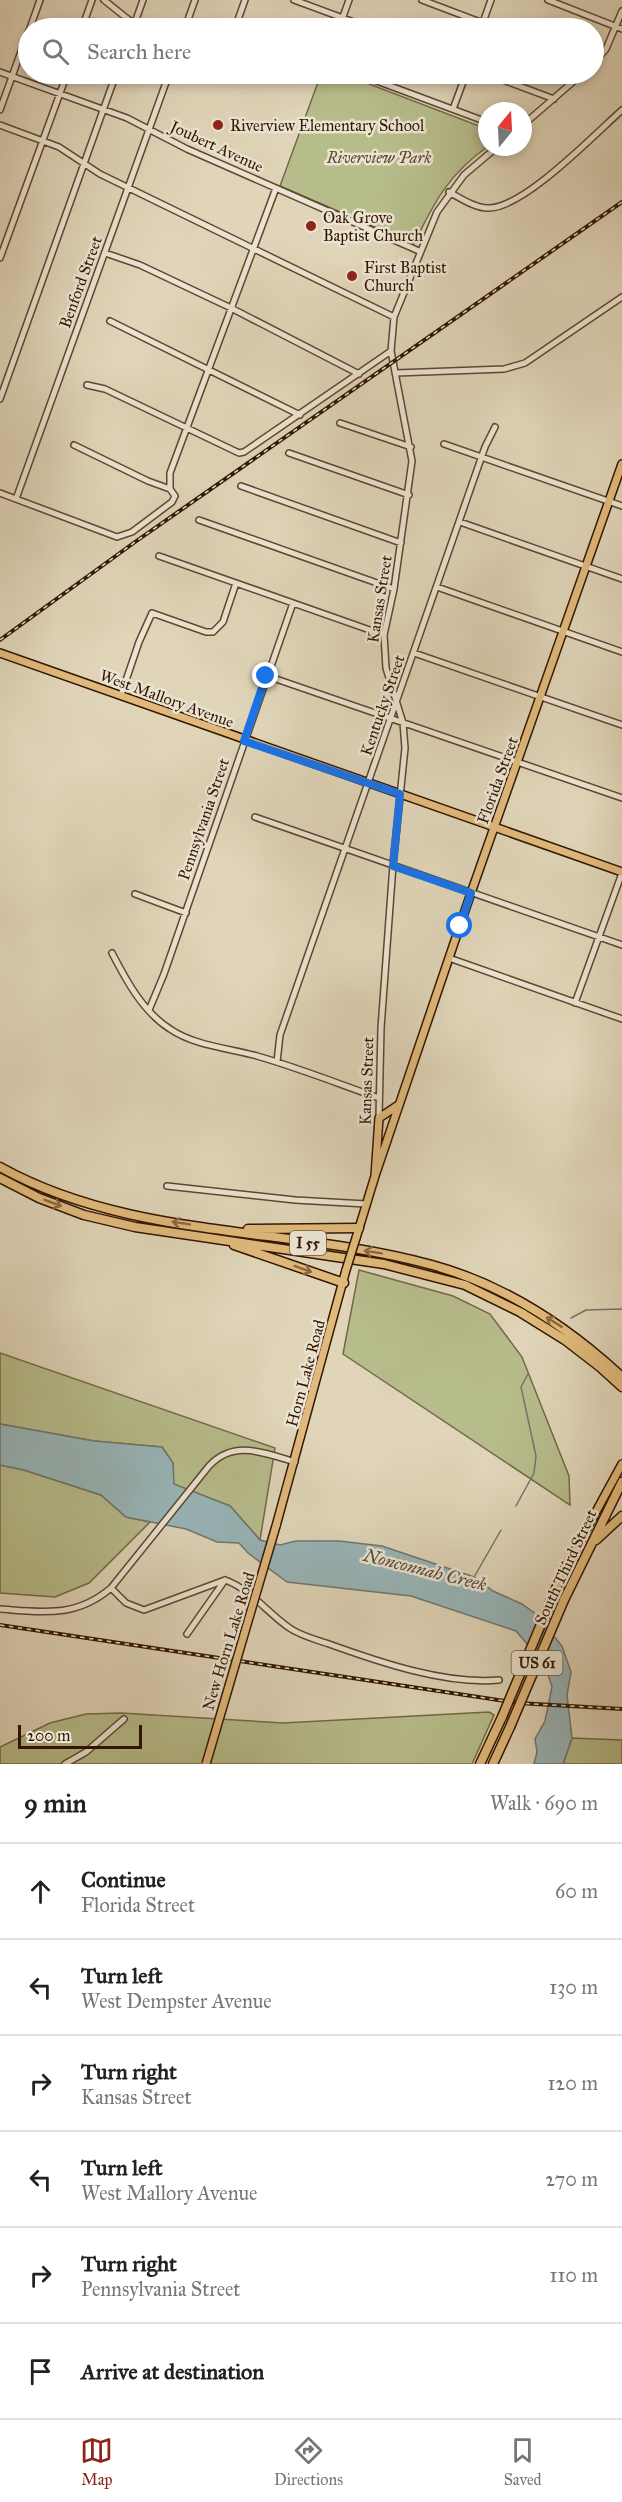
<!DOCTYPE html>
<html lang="en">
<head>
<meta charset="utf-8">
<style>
  body { margin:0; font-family:"IM FELL Great Primer",serif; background:#f2f2f2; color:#222 }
  .compass { position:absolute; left:478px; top:102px; width:54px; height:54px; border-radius:50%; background:#fff; box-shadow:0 3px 9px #0003; rotate:18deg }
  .scale { position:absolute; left:18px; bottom:15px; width:124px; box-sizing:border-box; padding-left:6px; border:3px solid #321601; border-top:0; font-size:16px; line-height:21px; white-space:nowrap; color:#321601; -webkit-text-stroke:4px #ebe4d2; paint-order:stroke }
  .stop { position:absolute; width:18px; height:18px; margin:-14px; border:4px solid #1a73e8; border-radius:50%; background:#fff }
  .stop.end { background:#1a73e8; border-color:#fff; box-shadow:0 2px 6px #0008 }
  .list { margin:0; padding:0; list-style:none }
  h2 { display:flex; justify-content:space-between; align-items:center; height:78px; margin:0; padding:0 24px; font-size:26px }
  h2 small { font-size:20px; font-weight:400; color:#767676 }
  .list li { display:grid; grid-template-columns:39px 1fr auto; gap:18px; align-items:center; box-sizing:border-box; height:96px; padding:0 24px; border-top:2px solid #e0e0e0 }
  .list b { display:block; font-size:22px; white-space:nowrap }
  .list p { margin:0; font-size:20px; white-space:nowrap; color:#767676 }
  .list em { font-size:20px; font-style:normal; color:#767676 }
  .icon { flex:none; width:33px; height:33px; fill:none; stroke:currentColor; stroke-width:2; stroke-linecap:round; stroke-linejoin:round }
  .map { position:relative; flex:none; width:622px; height:1764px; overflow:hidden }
  .search { position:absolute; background:#fff; box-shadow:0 3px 9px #0003; left:18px; right:18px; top:18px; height:66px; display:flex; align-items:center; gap:15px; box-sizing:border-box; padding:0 21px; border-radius:33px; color:#767676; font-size:22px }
  .sheet { height:654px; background:#fff }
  nav { display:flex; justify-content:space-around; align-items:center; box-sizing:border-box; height:84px; border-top:2px solid #e0e0e0; background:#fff; font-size:16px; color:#767676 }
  nav a { display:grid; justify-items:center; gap:3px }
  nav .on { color:#8f2418 }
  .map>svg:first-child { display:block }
  .green { fill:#b7bc8b; stroke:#746946; stroke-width:1.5 }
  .water { fill:#98b6ba; stroke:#6f7670; stroke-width:1.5 }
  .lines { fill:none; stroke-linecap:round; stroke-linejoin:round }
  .stream { stroke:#6f7670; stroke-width:1.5 }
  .minor-casing { stroke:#5e462f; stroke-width:8 }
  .major-casing { stroke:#321601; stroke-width:10 }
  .highway-casing { stroke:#321601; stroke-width:11 }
  .minor { stroke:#ebe4d2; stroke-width:5 }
  .major { stroke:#e0ba7c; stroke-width:7 }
  .highway { stroke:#e0ba7c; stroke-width:8 }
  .rail-casing { stroke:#321601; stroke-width:4 }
  .rail { stroke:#ebe4d2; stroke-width:1.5; stroke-dasharray:4.5; stroke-linecap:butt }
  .major-bridge-casing { stroke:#321601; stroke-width:10; stroke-linecap:butt }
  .highway-bridge-casing { stroke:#321601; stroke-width:11; stroke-linecap:butt }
  .major-bridge { stroke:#e0ba7c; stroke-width:7 }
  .highway-bridge { stroke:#e0ba7c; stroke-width:8 }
  .oneway { stroke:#89683e }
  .route { stroke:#1a73e8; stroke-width:8 }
  .poi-dot { fill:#8f2418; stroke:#ebe4d2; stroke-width:2 }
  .labels { text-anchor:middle; stroke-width:5; stroke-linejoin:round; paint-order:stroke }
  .shield { fill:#ebe4d2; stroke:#6a5440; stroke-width:1.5 }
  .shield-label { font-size:15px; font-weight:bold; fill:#321601 }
  .poi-label { font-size:16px; fill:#321601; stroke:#ebe4d2; text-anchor:start }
  .street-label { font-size:16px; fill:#321601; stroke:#ebe4d2 }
  .park-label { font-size:16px; font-style:italic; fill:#5a482a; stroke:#ebe4d2 }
  .water-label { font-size:18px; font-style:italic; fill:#514638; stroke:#ebe4d2 }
</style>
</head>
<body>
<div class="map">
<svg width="622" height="1764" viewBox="0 0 622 1764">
  <rect width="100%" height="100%" fill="#e0d5b9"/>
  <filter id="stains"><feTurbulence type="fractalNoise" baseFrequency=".00333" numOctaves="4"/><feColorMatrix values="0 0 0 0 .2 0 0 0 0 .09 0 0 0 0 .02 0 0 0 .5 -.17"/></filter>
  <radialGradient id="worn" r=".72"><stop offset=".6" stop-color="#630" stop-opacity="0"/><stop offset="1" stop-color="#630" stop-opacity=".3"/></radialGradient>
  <path class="green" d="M321 74H343L487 129V147C449 174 434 202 414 244L280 186Z
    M359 1270 453 1296 490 1314 522 1357 569 1476 570 1505 343 1354Z
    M0 1353 275 1448 260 1540 230 1506 173 1484V1463L162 1447 94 1441 0 1424Z
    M0 1465 24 1470 101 1495 126 1517 150 1522 89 1583 55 1597 0 1593Z
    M489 1712 494 1715 472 1764H0V1747L50 1723 86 1714 121 1713 283 1723Z
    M572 1738 622 1740V1764H563Z"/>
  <path class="water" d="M0 1424 94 1441 162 1447 173 1463 174 1484 230 1506 260 1540 280 1545 296 1541H339L382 1546 474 1577 493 1591 522 1604 536 1614 562 1646 571 1672 567 1695 572 1738 563 1764H534L537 1752 535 1739 545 1721 552 1687 545 1665 516 1631 411 1596 287 1582 248 1553 239 1543 217 1542 186 1529 126 1517 101 1495 24 1470 0 1465Z"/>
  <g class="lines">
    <path class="stream" d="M571 1318 586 1310 622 1309
      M516 1506 534 1473 536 1456 521 1387 528 1374
      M473 1579 501 1530"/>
    <g class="minor-casing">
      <path id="minor" d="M104 0 139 28
        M294 0 370 28
        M422 0 496 28
        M548 0 622 29
        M30 28 40 0
        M82 28 92 0
        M133 28 143 0
        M185 28 195 0
        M235 28 245 0
        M339 28 349 0
        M481 28 491 0
        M594 63 606 49 622 11
        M0 72 127 118 187 149 419 251
        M358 74 487 122
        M487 74 554 99
        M453 109 466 74
        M0 110 28 32
        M0 125 59 147 100 174 394 317
        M523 125 582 74
        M449 192C460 198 475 208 488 208 523 209 594 135 622 110
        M105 253 140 265 231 308 359 374
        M0 258 67 74
        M110 321 300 415
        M396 373 504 369 525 363 622 297
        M87 385 105 389 239 453 244 452 391 351
        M0 399 116 74
        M340 423 411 447
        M444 444 622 506
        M289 453 409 495
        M241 486 401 543
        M170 489V473L276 188
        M0 493 117 537 132 532 172 502 175 496 170 489 148 481 74 445
        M16 499 169 74
        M199 520 394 589
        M460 522 622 579
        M159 556 384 635
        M437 587 622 652
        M414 653 622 725
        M276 679 622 798
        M121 695 139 642 152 613 206 632H213L223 622 236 583
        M255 817 622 945
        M135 894 186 913
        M112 953C126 980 143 1012 170 1029 195 1046 229 1048 257 1056 299 1068 339 1084 379 1098
        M449 958 622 1019
        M575 1003 622 873
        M149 1010 164 974 293 603
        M277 1062 280 1035 485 447 495 427
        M379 1118 381 1028 393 865 405 748 403 723 386 668 384 635 394 589 412 461 391 351 394 317 437 212 464 175 497 147
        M167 1186 295 1200 366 1204
        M111 1588 126 1603 144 1610 225 1580C251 1589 268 1614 291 1629 302 1636 317 1640 329 1644 379 1662 446 1685 499 1680
        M0 1609C43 1612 76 1618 111 1588L209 1466C234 1439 264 1453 295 1462
        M187 1634 225 1580
        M65 1764 86 1752 124 1719"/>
    </g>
    <g class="major-casing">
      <path id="major" d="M0 653 622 872
        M375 1176 471 893 622 464
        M356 1238 375 1176 379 1118 397 1106
        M276 1526 346 1270
        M561 1576 622 1464"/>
    </g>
    <g class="highway-casing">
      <path id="highway" d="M0 1167C131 1240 290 1226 432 1265 505 1285 568 1327 622 1377
        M0 1178 39 1198 84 1215 135 1227 384 1264 465 1285 520 1312 565 1340 600 1367 622 1387
        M248 1229 359 1228
        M234 1245 344 1283
        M596 1540 622 1516
        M555 1591 561 1576
        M564 1600 622 1482
        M480 1764 502 1717
        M493 1764 510 1727"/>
    </g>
    <use href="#minor" class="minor"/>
    <use href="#major" class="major"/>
    <use href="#highway" class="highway"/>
    <g class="rail-casing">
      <path id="rail" d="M0 640 135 542 622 202
        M0 1625 518 1703 622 1709"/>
    </g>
    <use href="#rail" class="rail"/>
    <g class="major-bridge-casing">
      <path id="major-bridge" d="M346 1270 356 1238
        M206 1764 276 1526"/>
    </g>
    <g class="highway-bridge-casing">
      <path id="highway-bridge" d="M502 1717 555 1591
        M510 1727 564 1600"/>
    </g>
    <use href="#major-bridge" class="major-bridge"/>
    <use href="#highway-bridge" class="highway-bridge"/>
  </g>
  <defs><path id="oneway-shaft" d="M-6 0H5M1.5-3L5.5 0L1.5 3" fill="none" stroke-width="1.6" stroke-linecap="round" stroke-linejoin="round" transform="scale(1.5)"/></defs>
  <g class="oneway">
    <use href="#oneway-shaft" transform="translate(53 1203) rotate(21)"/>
    <use href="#oneway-shaft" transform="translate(181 1223) rotate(-171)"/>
    <use href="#oneway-shaft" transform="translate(373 1252) rotate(-171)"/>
    <use href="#oneway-shaft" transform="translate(303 1269) rotate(20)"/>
    <use href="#oneway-shaft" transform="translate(554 1322) rotate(-148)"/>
  </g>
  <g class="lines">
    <path class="route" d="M266 676 244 741 400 794 393 866 471 893 460 926"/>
  </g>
  <g class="poi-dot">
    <circle cx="218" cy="125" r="6"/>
    <circle cx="311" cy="226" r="6"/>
    <circle cx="352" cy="276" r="6"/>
  </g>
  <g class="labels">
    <g class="shield">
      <rect x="290" y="1231" width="36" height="24" rx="4.5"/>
      <rect x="511.5" y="1651" width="51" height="24" rx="4.5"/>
    </g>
    <g class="shield-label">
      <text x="308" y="1248">I 55</text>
      <text x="537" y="1668">US 61</text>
    </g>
    <g class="poi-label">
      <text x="230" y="131">Riverview Elementary School</text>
      <text x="323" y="223">Oak Grove<tspan x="323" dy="18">Baptist Church</tspan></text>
      <text x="364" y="273">First Baptist<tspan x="364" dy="18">Church</tspan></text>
    </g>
    <g class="street-label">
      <text transform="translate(217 146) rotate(25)" y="6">Joubert Avenue</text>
      <text transform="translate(80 282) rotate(-70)" y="6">Benford Street</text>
      <text transform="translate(379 599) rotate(-81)" y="6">Kansas Street</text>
      <text transform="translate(167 698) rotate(20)" y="6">West Mallory Avenue</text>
      <text transform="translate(382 705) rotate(-71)" y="6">Kentucky Street</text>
      <text transform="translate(497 780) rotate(-70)" y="6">Florida Street</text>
      <text transform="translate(203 819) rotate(-71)" y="6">Pennsylvania Street</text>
      <text transform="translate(366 1081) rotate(-88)" y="6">Kansas Street</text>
      <text transform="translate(305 1373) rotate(-75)" y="6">Horn Lake Road</text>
      <text transform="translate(565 1567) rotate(-65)" y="6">South Third Street</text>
      <text transform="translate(228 1641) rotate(-73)" y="6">New Horn Lake Road</text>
    </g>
    <g class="park-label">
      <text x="379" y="163">Riverview Park</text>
    </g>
    <g class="water-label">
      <text transform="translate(425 1570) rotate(14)" y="6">Nonconnah Creek</text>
    </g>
  </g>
  <rect width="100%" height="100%" filter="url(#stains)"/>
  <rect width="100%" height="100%" fill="url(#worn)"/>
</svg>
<svg class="compass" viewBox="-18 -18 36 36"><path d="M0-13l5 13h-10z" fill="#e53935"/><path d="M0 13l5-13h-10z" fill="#767676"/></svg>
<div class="scale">200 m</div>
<div class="stop" style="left:460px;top:926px"></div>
<div class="stop end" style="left:266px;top:676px"></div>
<div class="search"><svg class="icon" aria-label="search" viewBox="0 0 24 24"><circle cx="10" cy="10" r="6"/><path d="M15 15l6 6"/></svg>Search here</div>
</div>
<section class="sheet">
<h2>9 min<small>Walk · 690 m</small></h2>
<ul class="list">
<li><svg class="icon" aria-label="ahead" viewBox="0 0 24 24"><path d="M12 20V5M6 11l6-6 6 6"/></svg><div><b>Continue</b><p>Florida Street</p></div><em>60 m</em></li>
<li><svg class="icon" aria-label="left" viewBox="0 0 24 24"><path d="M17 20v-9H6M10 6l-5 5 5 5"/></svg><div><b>Turn left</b><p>West Dempster Avenue</p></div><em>130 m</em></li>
<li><svg class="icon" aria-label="right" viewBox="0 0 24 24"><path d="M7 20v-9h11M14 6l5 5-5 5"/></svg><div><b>Turn right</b><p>Kansas Street</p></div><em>120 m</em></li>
<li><svg class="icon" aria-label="left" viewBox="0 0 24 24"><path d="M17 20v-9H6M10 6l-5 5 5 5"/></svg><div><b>Turn left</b><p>West Mallory Avenue</p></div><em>270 m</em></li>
<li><svg class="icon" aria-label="right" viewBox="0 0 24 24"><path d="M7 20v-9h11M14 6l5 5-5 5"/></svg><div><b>Turn right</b><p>Pennsylvania Street</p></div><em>110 m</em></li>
<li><svg class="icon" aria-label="arrive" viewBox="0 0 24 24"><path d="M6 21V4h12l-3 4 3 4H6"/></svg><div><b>Arrive at destination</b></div></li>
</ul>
</section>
<nav>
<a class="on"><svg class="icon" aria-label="map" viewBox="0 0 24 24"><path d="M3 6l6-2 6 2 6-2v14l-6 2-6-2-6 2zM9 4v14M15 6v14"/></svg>Map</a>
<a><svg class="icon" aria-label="directions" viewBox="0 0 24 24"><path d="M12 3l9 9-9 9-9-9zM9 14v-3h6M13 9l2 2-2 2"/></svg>Directions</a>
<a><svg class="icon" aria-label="saved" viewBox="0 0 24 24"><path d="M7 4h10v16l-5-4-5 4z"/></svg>Saved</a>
</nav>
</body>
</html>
